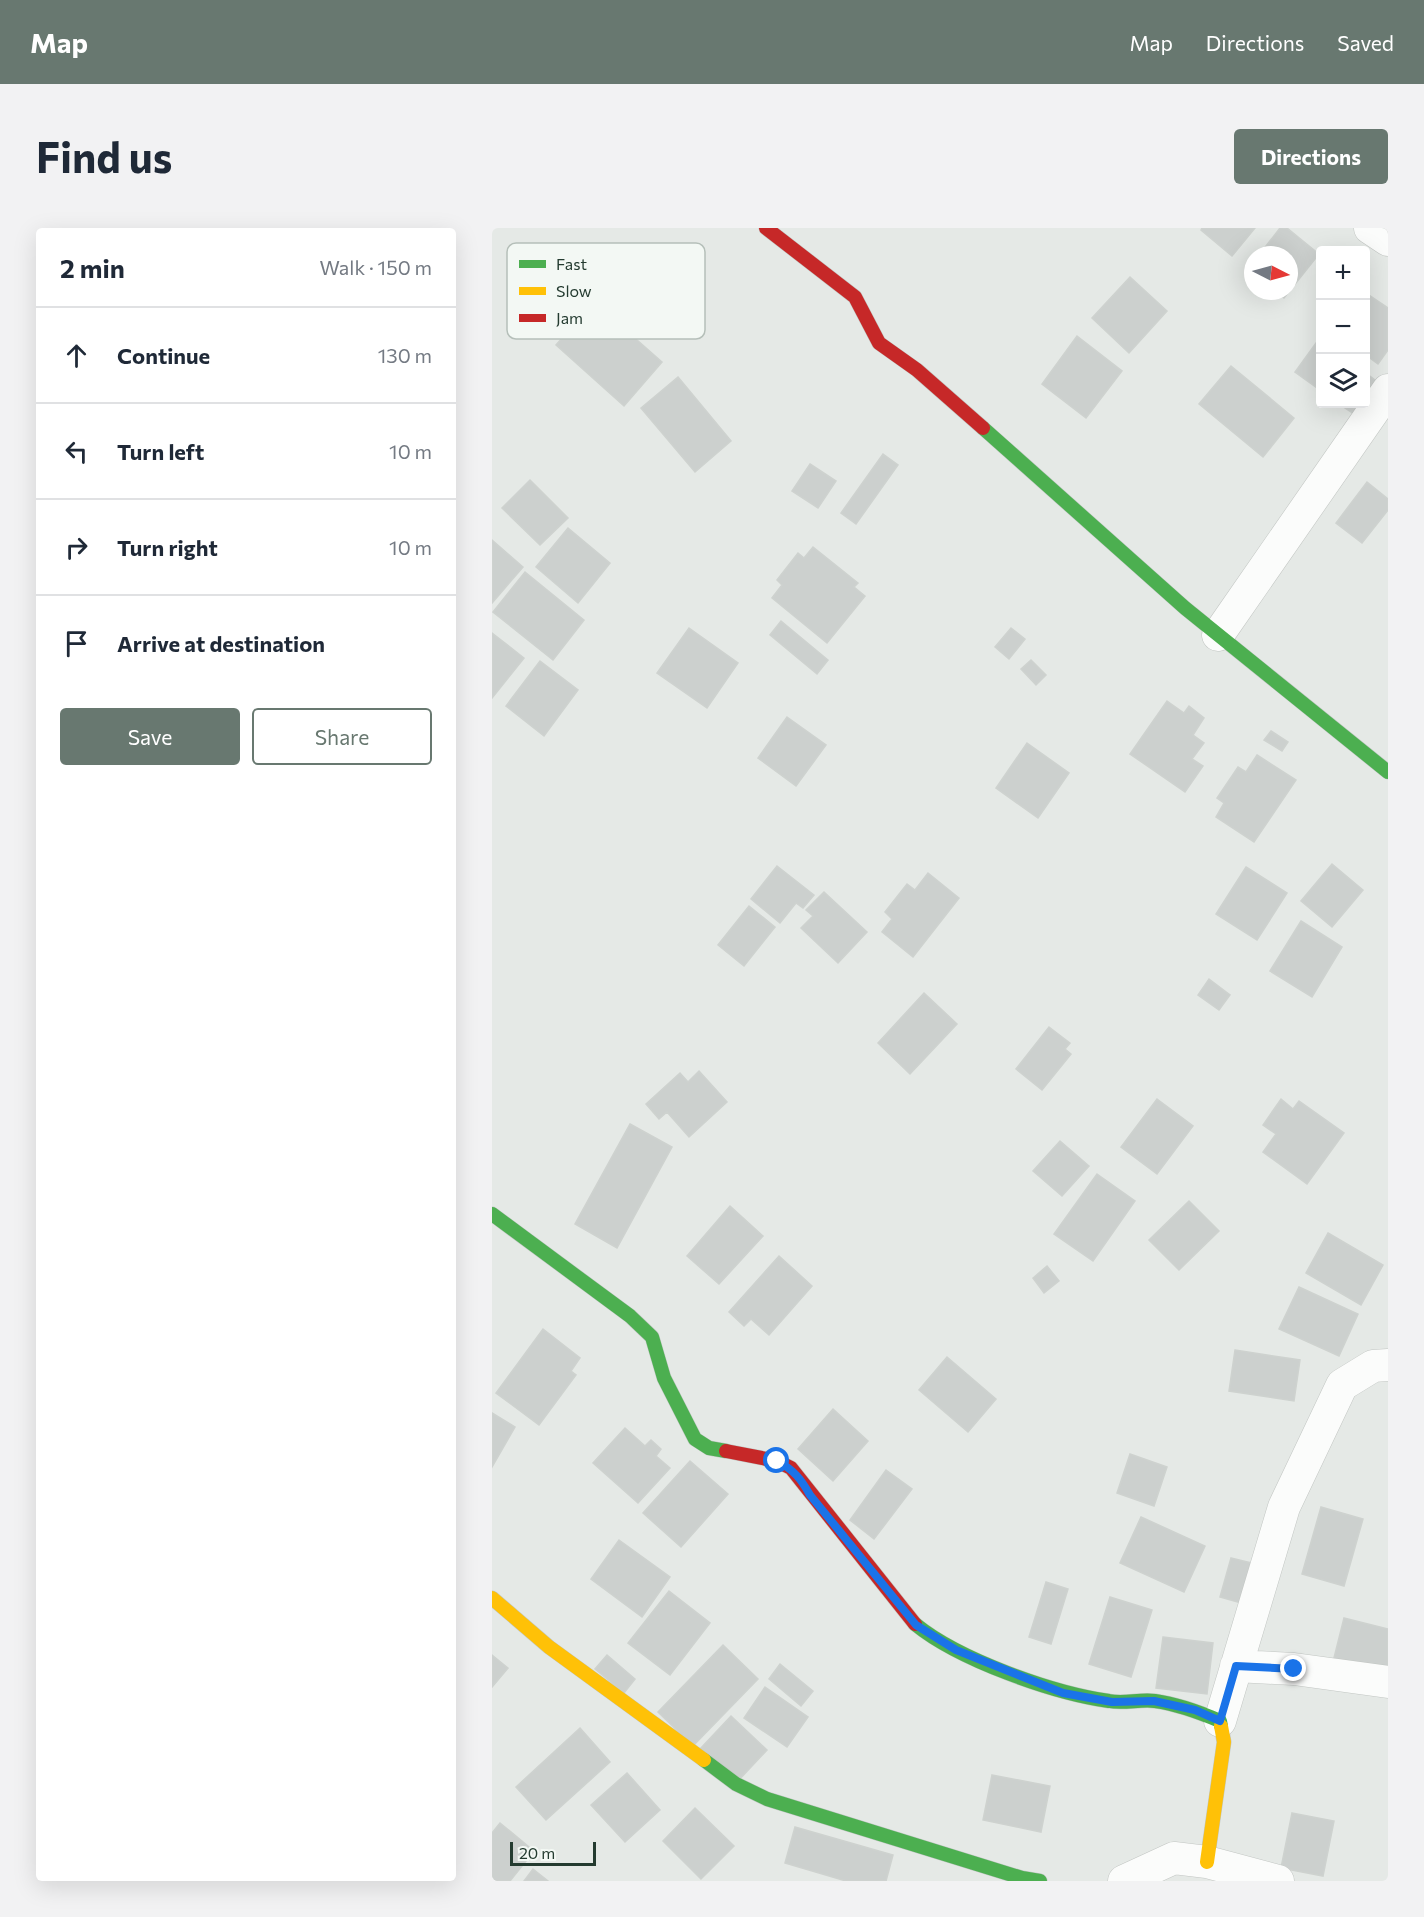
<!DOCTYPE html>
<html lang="en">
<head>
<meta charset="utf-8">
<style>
  body { margin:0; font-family:Commissioner,sans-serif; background:#f2f2f3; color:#1f2937 }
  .controls { position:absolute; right:18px; top:18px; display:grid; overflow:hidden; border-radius:6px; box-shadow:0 6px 24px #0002 }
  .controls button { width:54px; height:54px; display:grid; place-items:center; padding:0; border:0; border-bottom:2px solid #e0e1e3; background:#fff; color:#1f2937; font:30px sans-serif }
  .compass { position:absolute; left:752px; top:18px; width:54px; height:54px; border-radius:50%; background:#fff; box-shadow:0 6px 24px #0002; rotate:96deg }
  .scale { position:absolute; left:18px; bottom:15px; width:86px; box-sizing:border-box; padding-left:6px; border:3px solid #243b30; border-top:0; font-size:16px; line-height:21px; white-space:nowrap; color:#243b30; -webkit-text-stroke:4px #f3f8f4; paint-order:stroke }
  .stop { position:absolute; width:18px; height:18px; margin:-14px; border:4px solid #1a73e8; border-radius:50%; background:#fff }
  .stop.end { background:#1a73e8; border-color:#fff; box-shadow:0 2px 6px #0008 }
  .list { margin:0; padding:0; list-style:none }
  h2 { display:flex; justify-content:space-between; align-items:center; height:78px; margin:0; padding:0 24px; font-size:26px }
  h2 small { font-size:20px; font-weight:400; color:#747a83 }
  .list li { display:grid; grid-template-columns:39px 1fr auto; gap:18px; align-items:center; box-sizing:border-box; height:96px; padding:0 24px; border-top:2px solid #e0e1e3 }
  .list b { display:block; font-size:22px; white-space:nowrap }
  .list em { font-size:20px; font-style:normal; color:#747a83 }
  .actions { display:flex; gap:12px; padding:18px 24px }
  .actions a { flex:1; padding:14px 0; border:2px solid #687870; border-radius:6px; text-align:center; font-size:21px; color:#687870 }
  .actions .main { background:#687870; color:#fff }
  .icon { flex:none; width:33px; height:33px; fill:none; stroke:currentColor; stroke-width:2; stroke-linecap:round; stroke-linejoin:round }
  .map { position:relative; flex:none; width:896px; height:1653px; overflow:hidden; border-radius:6px }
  header { display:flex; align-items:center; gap:36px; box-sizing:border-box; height:84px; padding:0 30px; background:#687870; color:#fff }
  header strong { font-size:28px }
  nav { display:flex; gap:33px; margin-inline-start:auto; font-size:21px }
  .intro { display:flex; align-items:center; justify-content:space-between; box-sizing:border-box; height:144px; padding:0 36px }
  h1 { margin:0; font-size:42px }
  .button { padding:15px 27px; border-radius:6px; background:#687870; color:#fff; font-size:21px; font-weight:700 }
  main { display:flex; gap:36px; padding:0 36px }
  aside { flex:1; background:#fff; border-radius:6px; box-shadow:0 6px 24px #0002 }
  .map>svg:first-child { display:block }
  .building { fill:#ccd0ce; stroke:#ced2cf; stroke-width:1.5 }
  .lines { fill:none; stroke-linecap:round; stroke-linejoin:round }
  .street-casing { stroke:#c2c6c3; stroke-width:33 }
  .fast-casing { stroke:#c0c7c3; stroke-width:15 }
  .slow-casing { stroke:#c0c7c3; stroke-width:15 }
  .jam-casing { stroke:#c0c7c3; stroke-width:15 }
  .street { stroke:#fbfcfb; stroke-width:32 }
  .fast { stroke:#4caf50; stroke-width:14 }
  .slow { stroke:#ffc107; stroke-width:14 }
  .jam { stroke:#c62828; stroke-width:14 }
  .route { stroke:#1a73e8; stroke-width:8 }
  .key { fill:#f3f8f4; stroke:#b5bfb9; stroke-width:1.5 }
  .key-label { font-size:16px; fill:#243b30 }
</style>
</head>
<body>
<header>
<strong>Map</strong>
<nav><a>Map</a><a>Directions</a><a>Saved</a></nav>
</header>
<div class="intro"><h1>Find us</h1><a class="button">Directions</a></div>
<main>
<aside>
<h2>2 min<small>Walk · 150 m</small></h2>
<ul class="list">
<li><svg class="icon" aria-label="ahead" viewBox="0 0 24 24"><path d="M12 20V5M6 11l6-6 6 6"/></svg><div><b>Continue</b></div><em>130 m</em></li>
<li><svg class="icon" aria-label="left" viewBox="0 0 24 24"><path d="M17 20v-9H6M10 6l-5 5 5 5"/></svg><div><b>Turn left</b></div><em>10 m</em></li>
<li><svg class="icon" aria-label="right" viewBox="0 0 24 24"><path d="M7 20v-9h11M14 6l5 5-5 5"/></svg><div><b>Turn right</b></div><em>10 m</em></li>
<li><svg class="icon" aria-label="arrive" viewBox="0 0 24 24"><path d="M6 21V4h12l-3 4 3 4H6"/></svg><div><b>Arrive at destination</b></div></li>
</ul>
<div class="actions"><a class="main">Save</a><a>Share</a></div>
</aside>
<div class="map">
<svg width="896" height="1653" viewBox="0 0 896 1653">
  <rect width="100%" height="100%" fill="#e5e9e6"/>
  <path class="building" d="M710 0H763L740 28 709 2Z
    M788 0H795L827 26 792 70 783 63H797V27H767Z
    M638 49 675 83 637 125 600 90Z
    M874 65 896 80V122L886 136 874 127Z
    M102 74 170 134 132 178 64 117Z
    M585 108 630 143 594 190 550 156Z
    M827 111 828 112V162L803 144Z
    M739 138 802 190 771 229 707 176Z
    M874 145 888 156 865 188 847 176H874Z
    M186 149 239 213 203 244 149 180Z
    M391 226 406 237 364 296 349 285Z
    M318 236 344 253 326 280 300 263Z
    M38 252 76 290 48 317 10 280Z
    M875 254 896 271V282L870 315 844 295Z
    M76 300 118 335 86 375 44 339Z
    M0 312 31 339 0 375Z
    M321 319 366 355 362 359 373 368 335 415 280 370 290 357 285 352 306 325 312 330Z
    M33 344 92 392 61 432 1 384Z
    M289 393 336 432 325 446 278 407Z
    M197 400 246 435 215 480 165 445Z
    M519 400 533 411 517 431 503 419Z
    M0 405 32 430 0 470Z
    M539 432 554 447 544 457 529 441Z
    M48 433 86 462 52 508 14 478Z
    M675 473 692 485 697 478 712 490 701 507 712 515 700 531 711 538 693 564 638 526Z
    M295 489 334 517 304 558 266 530Z
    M779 503 796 514 790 523 772 512Z
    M535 515 577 545 546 590 504 560Z
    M765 527 804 552 762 614 724 589 732 575 725 570 746 539 754 544Z
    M840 636 871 662 840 699 809 673Z
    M285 638 322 667 311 680 304 675 288 695 259 671Z
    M754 639 795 665 765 712 724 686Z
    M436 645 467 670 421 729 390 704 400 691 393 684 415 656 423 662Z
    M332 664 375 704 346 735 309 700 321 688 314 682Z
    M257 678 283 699 252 738 226 717Z
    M809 693 850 719 820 769 778 743Z
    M717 751 738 767 727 782 706 767Z
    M432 765 465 796 418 846 386 815Z
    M557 799 578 815 573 821 579 826 550 862 524 841Z
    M207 843 235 874 197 909 175 884 167 891 154 876 188 845 196 854Z
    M665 871 701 898 665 946 629 919Z
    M789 871 801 881 807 873 852 905 815 956 771 924 784 906 771 897Z
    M138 896 180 919 125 1020 83 996Z
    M568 913 597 938 570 968 541 943Z
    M605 946 643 973 601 1033 562 1006Z
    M697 973 727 1003 687 1042 657 1012Z
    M238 978 271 1008 227 1056 195 1028Z
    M836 1005 891 1037 869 1077 814 1045Z
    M287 1028 320 1058 277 1107 259 1091 252 1098 237 1084Z
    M555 1038 567 1053 552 1065 541 1050Z
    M807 1059 866 1086 847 1128 787 1101Z
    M51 1101 88 1130 79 1143 84 1147 47 1197 4 1165Z
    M743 1122 808 1132 802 1173 737 1163Z
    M455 1129 504 1171 476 1204 427 1162Z
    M341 1181 376 1213 341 1253 306 1221Z
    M0 1185 23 1199 0 1239Z
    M133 1200 153 1218 159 1212 169 1221 164 1228 178 1240 146 1275 101 1235Z
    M638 1226 675 1239 662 1278 625 1265Z
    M198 1233 236 1266 189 1319 151 1285Z
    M394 1242 420 1261 382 1311 358 1292Z
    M829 1279 871 1291 852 1358 810 1346Z
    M649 1289 713 1318 692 1364 628 1335Z
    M127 1312 178 1349 150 1389 99 1351Z
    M739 1330 764 1336 753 1376 728 1369Z
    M554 1354 576 1361 559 1416 537 1409Z
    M177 1363 218 1395 178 1447 136 1415Z
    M618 1369 660 1382 639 1449 597 1436Z
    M852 1390 896 1401V1448L841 1434Z
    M671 1409 721 1415 715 1466 664 1460Z
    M231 1417 266 1451 201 1518 166 1484Z
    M0 1427 16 1440 0 1459Z
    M115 1427 143 1451 132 1465 103 1441Z
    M288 1436 321 1463 309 1478 277 1451Z
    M273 1459 316 1489 295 1519 252 1490Z
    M239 1488 275 1522 244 1555 208 1521Z
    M88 1500 118 1534 54 1592 24 1559Z
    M135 1545 168 1582 133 1614 99 1577Z
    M500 1547 558 1558 549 1604 491 1592Z
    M203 1580 242 1618 209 1651 171 1613Z
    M800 1585 842 1593 831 1648 789 1640Z
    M8 1595 42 1623 18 1653H0V1605Z
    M303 1599 401 1627 394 1653H354L293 1635Z
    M41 1641 56 1653H32Z"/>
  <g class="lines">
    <g class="street-casing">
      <path id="street" d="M878 0 896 12
        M726 407 896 162
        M744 1438 802 1441 896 1454
        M728 1493 792 1279 850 1157 881 1138 896 1137
        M632 1653 682 1630 715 1634 786 1653"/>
    </g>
    <g class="fast-casing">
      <path id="fast" d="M491 200 693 380 896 544
        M0 986 138 1088 160 1109 172 1150 203 1211 217 1220 234 1223
        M423 1396C467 1432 561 1465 617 1473 632 1476 648 1471 663 1473 685 1476 707 1484 728 1493L729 1498
        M212 1532 244 1556 275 1571 530 1650 548 1653"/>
    </g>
    <g class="slow-casing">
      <path id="slow" d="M0 1370 57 1419 212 1532
        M715 1634 732 1514 729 1498"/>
    </g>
    <g class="jam-casing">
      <path id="jam" d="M274 0 363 69 387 115 425 142 491 200
        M234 1223 285 1233 299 1240 423 1396"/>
    </g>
    <use href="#street" class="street"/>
    <use href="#fast" class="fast"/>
    <use href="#slow" class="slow"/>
    <use href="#jam" class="jam"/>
  </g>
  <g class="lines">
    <path class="route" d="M285 1233C302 1242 309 1251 318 1267L424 1397 464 1422 571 1465 620 1474 662 1473 703 1482 728 1493 744 1438 802 1441"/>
  </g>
  <rect x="15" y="15" width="198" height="96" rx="9" class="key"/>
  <rect x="27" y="32" width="27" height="8" fill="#4caf50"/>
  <rect x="27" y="59" width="27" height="8" fill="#ffc107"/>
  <rect x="27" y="86" width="27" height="8" fill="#c62828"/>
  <g class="key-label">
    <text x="64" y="42">Fast</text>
    <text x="64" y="69">Slow</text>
    <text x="64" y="96">Jam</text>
  </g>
</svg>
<div class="controls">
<button>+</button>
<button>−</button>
<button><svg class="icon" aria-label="layers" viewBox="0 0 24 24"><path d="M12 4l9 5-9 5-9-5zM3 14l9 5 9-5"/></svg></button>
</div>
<svg class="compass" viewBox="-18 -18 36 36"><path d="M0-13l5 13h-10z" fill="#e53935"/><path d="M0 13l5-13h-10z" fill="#747a83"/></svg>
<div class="scale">20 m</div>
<div class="stop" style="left:285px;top:1233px"></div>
<div class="stop end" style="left:802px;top:1441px"></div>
</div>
</main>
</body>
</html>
